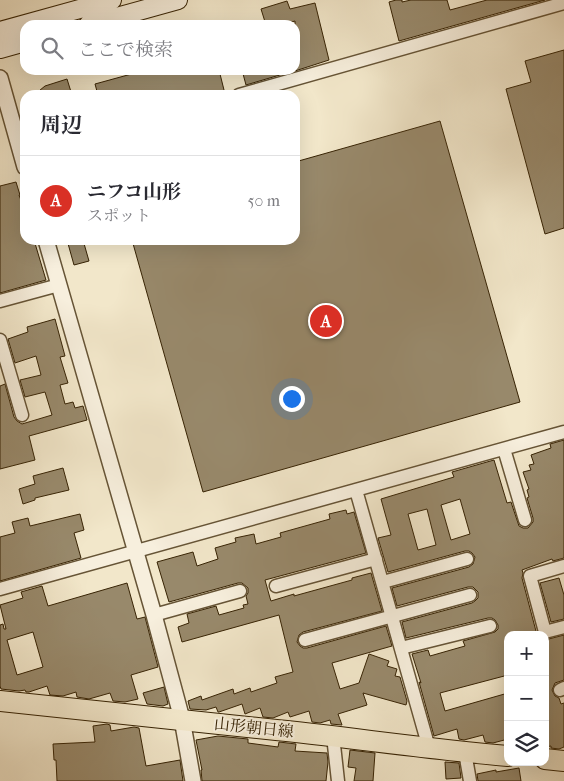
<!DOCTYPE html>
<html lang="ja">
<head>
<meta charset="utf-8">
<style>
  body { margin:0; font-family:"IM FELL French Canon","Noto Serif JP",serif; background:#f7f7f7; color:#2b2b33 }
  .controls { position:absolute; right:15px; bottom:15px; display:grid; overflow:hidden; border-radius:10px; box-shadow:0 5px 20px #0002 }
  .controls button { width:45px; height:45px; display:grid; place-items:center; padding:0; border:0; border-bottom:1px solid #e1e1e2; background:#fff; color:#2b2b33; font:25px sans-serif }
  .you { position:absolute; left:291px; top:398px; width:18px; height:18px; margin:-12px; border:4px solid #fff; border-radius:50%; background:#1a73e8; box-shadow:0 0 0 8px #1a73e833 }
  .badge { display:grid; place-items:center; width:32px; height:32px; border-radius:50%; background:#d93025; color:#fff; font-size:16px; font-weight:700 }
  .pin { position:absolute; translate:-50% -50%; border:2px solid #fff; box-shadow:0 1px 5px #0006 }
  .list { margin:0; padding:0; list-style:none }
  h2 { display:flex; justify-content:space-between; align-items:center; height:65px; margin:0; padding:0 20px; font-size:21px }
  h2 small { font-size:16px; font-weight:400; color:#7c7c81 }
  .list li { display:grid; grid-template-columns:32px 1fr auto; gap:15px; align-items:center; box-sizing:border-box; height:90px; padding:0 20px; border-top:1px solid #e1e1e2 }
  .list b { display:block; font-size:19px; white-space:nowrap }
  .list p { margin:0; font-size:16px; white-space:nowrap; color:#7c7c81 }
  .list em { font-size:16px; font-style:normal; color:#7c7c81 }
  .icon { flex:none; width:28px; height:28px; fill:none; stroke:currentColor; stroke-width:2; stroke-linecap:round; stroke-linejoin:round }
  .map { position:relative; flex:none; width:564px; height:781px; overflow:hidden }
  .search { position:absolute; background:#fff; box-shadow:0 5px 20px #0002; left:20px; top:20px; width:280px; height:55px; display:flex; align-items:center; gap:12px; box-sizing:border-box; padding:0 18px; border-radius:15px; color:#7c7c81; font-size:19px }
  .panel { position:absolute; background:#fff; box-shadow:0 5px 20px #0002; left:20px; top:90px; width:280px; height:155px; border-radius:15px }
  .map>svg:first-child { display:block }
  .building { fill:#98896b; stroke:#372304; fill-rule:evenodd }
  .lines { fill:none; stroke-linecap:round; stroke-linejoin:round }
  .minor-casing { stroke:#665436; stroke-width:15 }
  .tertiary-casing { stroke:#665436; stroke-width:18 }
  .secondary-casing { stroke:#372304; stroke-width:20 }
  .primary-casing { stroke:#372304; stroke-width:22 }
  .minor { stroke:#f7efdd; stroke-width:12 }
  .tertiary { stroke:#f7efdd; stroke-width:15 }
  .secondary { stroke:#f7efdd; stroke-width:18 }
  .primary { stroke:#f2e7ca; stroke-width:20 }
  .labels { text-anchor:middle; stroke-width:4; stroke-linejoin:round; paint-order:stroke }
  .street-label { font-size:16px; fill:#372304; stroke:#f7efdd }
</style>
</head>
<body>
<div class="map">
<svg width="564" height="781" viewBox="0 0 564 781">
  <rect width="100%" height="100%" fill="#f2e7ca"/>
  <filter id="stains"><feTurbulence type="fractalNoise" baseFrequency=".004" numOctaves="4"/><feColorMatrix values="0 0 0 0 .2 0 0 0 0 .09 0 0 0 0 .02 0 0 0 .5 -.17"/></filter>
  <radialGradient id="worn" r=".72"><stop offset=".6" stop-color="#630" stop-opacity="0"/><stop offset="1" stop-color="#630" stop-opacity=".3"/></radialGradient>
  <path class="building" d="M396 0H402V2L411 0H447L450 10 487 0H545L399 41 389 2Z
    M287 1 290 9 315 3 329 60 295 71V21L281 25H266L261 9Z
    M564 50V228L545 234 506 89 531 82 525 61Z
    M146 70H219L225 94 220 95H98L95 84Z
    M242 70H290V72L246 85Z
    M67 79 72 95H34L45 86Z
    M440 121 520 402 203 492 132 240H295V162Z
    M16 182 20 195H19L25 211V240H34L46 280 0 293V186Z
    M67 240H83L89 261 74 265Z
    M55 319 65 356 60 357 68 383 60 385 65 404 73 402 75 408 83 406 87 420 29 436 35 460 0 469V386L5 384 14 417 17 421 22 424 52 415 45 392 25 397 20 380 41 375 36 356 15 363 8 339 28 332 27 327Z
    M564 440V558L553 561 552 559 522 570 523 573 522 578 537 635H508V675L440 693 445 711 508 693V739L493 743 485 742 483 735 464 740 459 739 457 729 434 736 419 682 421 683 412 654 428 650 430 656 465 646 463 641 495 632 498 629V625L495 620 492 618H488L406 638 402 622 472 603 475 601 478 598V592L473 587H468L397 606 392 588 469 567 473 564 475 557 472 553 469 551H465L388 572 378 538 391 535 381 499 454 477 452 472 494 460 507 503 511 502 519 526 523 528H528L533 522V518L527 498 529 497 527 490 529 489 523 472 531 470 529 465 534 464 531 455 551 448 550 444ZM460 499 470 534 451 540 441 505ZM427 509 436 545 418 550 408 514Z
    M63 468 69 490 35 498V500L23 504 19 489 35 484 33 476Z
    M346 510 347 514 354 512 366 553 265 580 270 598 271 601 294 594V596L352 580V578L371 573 382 611 303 632 299 635 297 642 300 646 303 648H307L386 626 392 646 332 663 340 689 359 683 369 654 389 661 387 666 397 669 395 676 400 677 407 701 406 705 363 693 367 705 338 714 342 725 331 724 330 720 320 723 312 722 309 711 290 717 288 712 273 718 263 717 260 708 245 714 242 704 219 712H218L216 707 206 710 190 709 188 701 201 696 202 700 233 689 234 694 250 688 251 692 277 683 275 677 293 672 279 615 182 642 178 627 189 623 187 614 216 606 219 615 244 608 243 605 248 604 246 596 248 593V588L242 583H238L169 602 157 562 193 552 197 566 218 559 215 548 236 542 235 538 254 534 256 544 281 537 280 533 330 519 329 514Z
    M80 514 84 530 74 533 81 558 0 581V537L15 533 12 522 28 518 30 526Z
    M559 578 564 595V619L551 622 540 583Z
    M127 583 137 619 145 617 158 667 131 675 138 699 125 702 113 701 110 693 89 699 77 697 76 692 63 696 50 695 47 686 29 692H26L25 690 19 691 1 689 0 686V625L3 624 4 629H6L0 605 23 598 21 592 42 586 48 606ZM33 632 43 667 17 675 7 640Z
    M564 635V680L555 683 552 690 555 696 559 698 561 704 564 703V747L559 749 551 748V746L545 747V640Z
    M164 687 168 704 163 706 147 704 143 693Z
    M107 724 110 725 111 731 134 727 139 728 146 766 180 760 183 781H57L56 760H54L53 744 95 742 93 726Z
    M218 736 248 739V743L278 747 279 742 296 744 295 751 327 753 328 762 326 781H202L201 770H202L196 740Z
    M350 750 375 753 373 781H354L356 768 348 767Z
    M445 762 459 763 461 778 446 779Z
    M519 768 521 781H478L477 774 496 770V772Z"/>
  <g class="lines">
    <g class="minor-casing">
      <path id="minor" d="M239 95 564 3
        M0 301 59 285
        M0 340 22 415
        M504 449 525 520
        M356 490 429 748
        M564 566 530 576 545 632 564 627
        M383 582 467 559
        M276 586 376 559
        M0 589 564 432
        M154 615 240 591
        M305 640 470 595
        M401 648 490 626
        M560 690 564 688
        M333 736 338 781
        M465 752 470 781"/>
    </g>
    <g class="tertiary-casing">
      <path id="tertiary" d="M0 78 25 167
        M46 240 154 615 182 719 193 781"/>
    </g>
    <g class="secondary-casing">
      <path id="secondary" d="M88 25 178 0
        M0 31 112 0
        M0 49 25 42"/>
    </g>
    <g class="primary-casing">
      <path id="primary" d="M0 701C89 711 178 719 267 729 347 737 427 749 508 756
        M545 759 564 761"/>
    </g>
    <use href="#minor" class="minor"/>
    <use href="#tertiary" class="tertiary"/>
    <use href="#secondary" class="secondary"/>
    <use href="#primary" class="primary"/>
  </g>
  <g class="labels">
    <g class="street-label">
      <text transform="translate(254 727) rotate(6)" y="6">山形朝日線</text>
    </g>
  </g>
  <rect width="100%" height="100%" filter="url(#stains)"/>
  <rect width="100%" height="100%" fill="url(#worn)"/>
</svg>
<div class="controls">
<button>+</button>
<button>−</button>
<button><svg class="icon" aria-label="layers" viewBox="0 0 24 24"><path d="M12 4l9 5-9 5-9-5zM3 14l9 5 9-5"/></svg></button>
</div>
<div class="you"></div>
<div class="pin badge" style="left:326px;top:321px">A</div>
<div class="search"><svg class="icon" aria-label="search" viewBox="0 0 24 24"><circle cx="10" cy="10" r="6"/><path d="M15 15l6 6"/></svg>ここで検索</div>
<section class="panel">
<h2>周辺<small></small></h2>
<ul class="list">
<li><span class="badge">A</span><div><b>ニフコ山形</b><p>スポット</p></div><em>50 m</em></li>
</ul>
</section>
</div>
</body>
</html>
